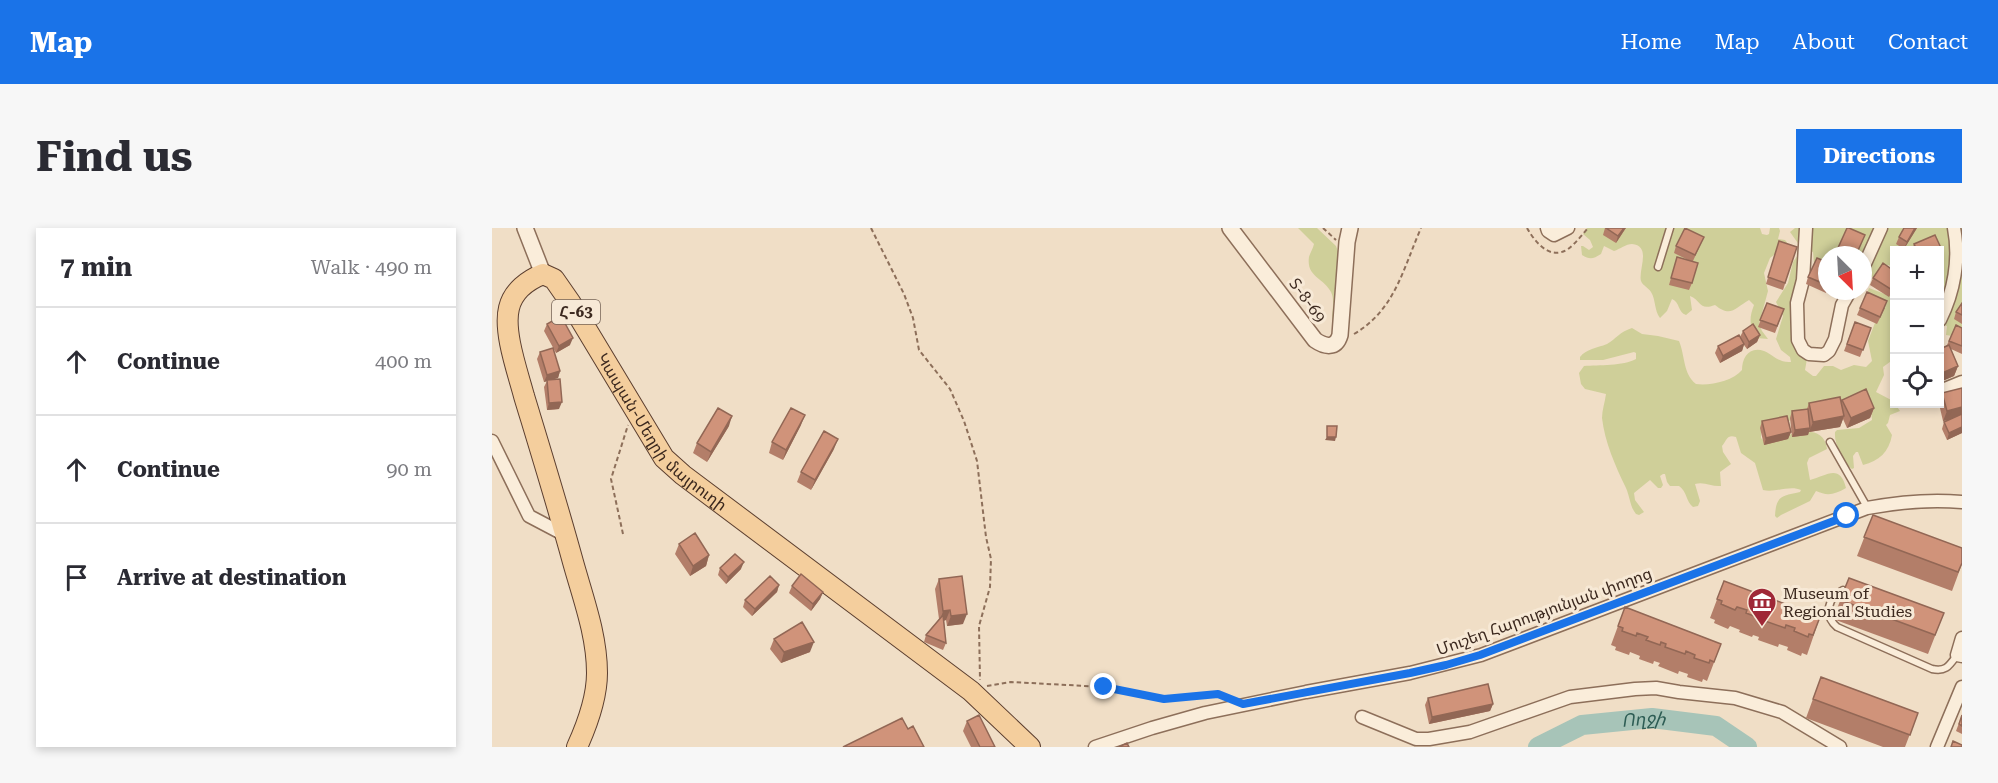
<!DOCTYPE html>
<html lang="en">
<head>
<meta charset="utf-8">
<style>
  body { margin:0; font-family:"Roboto Serif","Noto Sans Armenian",serif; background:#f7f7f7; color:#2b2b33 }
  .controls { position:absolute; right:18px; top:18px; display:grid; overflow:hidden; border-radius:0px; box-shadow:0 3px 9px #0003 }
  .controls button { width:54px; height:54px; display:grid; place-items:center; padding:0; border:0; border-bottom:2px solid #e1e1e2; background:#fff; color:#2b2b33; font:30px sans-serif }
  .compass { position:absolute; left:1326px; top:18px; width:54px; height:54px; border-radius:50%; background:#fff; box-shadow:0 3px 9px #0003; rotate:156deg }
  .stop { position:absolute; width:18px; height:18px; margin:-14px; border:4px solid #1a73e8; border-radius:50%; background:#fff }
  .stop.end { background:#1a73e8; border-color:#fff; box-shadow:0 2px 6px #0008 }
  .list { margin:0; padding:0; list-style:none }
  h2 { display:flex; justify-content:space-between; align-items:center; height:78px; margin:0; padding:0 24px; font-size:26px }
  h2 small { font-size:20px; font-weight:400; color:#7c7c81 }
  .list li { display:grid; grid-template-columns:39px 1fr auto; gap:18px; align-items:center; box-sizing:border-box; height:108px; padding:0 24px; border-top:2px solid #e1e1e2 }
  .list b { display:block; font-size:22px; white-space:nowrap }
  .list em { font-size:20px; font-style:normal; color:#7c7c81 }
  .icon { flex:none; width:33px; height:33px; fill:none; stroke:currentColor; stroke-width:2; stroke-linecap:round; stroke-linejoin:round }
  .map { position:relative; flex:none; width:1470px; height:519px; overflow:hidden; border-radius:0px }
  header { display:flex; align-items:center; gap:36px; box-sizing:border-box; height:84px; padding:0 30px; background:#1a73e8; color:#fff }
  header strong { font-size:28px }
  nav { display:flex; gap:33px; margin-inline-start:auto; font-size:21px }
  .intro { display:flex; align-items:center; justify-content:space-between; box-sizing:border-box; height:144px; padding:0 36px }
  h1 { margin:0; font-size:42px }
  .button { padding:15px 27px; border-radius:0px; background:#1a73e8; color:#fff; font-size:21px; font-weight:700 }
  main { display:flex; gap:36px; padding:0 36px }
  aside { flex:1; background:#fff; border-radius:0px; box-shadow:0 3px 9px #0003 }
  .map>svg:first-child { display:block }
  .green { fill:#cfcf99 }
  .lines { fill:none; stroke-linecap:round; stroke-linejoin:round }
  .river { stroke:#a7c4b8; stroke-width:20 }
  .service-casing { stroke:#8d6f5a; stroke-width:9 }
  .minor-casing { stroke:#8d6f5a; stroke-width:15 }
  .tertiary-casing { stroke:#8d6f5a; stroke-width:18 }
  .primary-casing { stroke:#5b3e2f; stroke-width:22 }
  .path { stroke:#8d6f5a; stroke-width:2; stroke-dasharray:4.5 3; stroke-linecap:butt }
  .service { stroke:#faedda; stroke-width:6 }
  .minor { stroke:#faedda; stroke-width:12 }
  .tertiary { stroke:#faedda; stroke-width:15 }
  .primary { stroke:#f4ce9d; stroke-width:20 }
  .wall { fill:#b37e69 }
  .shaded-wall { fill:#926755 }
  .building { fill:#d0937a; stroke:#926755; stroke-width:1.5 }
  .route { stroke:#1a73e8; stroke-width:8 }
  .labels { text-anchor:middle; stroke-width:6; stroke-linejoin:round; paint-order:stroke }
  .shield { fill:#f7e9d6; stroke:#746356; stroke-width:1.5 }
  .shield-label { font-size:15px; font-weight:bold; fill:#3c291f }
  .street-label { font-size:16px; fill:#3c291f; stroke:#f7e9d6 }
  .poi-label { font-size:16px; fill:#3c291f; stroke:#f7e9d6; text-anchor:start }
  .water-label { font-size:18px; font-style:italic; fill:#2e5d54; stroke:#f7e9d6 }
</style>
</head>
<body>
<header>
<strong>Map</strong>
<nav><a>Home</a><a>Map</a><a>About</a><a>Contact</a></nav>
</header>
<div class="intro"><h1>Find us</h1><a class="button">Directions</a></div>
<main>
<aside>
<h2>7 min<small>Walk · 490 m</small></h2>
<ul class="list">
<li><svg class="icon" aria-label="ahead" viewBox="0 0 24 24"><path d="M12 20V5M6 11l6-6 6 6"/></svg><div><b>Continue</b></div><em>400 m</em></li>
<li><svg class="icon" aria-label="ahead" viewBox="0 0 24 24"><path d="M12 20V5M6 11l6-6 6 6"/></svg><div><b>Continue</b></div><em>90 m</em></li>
<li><svg class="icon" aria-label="arrive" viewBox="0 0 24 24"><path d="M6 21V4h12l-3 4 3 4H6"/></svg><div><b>Arrive at destination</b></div></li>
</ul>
</aside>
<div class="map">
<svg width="1470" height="519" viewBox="0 0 1470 519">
  <rect width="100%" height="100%" fill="#f0dec6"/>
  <path class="green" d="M806 0H825L844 18 847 26 844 98H841C838 87 844 74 839 64 832 50 814 49 817 29 818 25 821 21 822 16Z
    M1095 0H1268L1270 6 1275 7 1277 6 1278 0H1287L1288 3 1286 11 1293 12 1296 16 1278 30 1272 45 1276 63 1267 96 1270 103 1276 111 1265 110C1257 98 1257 90 1262 77L1257 72C1243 80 1239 90 1223 77 1207 83 1210 73 1198 68L1200 82 1194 87C1186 85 1188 74 1180 71L1175 83 1168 90C1162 82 1164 72 1159 64 1156 59 1151 58 1149 53 1146 42 1160 18 1140 16 1134 16 1128 21 1122 23L1112 18 1109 26C1101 31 1098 32 1090 27L1089 18H1091L1097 22 1101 19 1098 12 1091 6Z
    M1303 0H1470V104L1460 108 1454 107 1455 98 1448 96V22H1402V39L1396 37 1393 38 1402 55V131L1391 139 1392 147 1384 164 1401 173 1408 183 1398 187 1396 195 1394 197 1400 207C1397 224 1387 233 1371 237L1366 224H1364L1361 228 1362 240 1360 241C1351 234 1342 216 1343 204L1345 202 1367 200 1380 192 1379 183 1307 189 1269 204V210L1273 214C1292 209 1331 190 1335 221L1317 230 1315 235 1318 252C1334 248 1348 235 1354 260 1342 267 1335 268 1324 263L1318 273 1289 287 1285 290 1283 288C1284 268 1289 268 1308 264L1309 262C1298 257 1283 265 1271 262L1263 235 1249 225 1244 209C1235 206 1235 212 1230 218L1231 224 1239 236 1228 244 1229 258C1220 259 1212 253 1203 256L1208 273 1206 278 1201 279C1194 274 1195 263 1187 258H1178L1175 254 1173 246H1171L1168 248 1171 257 1169 260H1166L1158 252 1142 265 1143 272 1152 284 1147 287 1144 286C1138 279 1138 269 1134 260 1123 237 1113 215 1110 190 1110 182 1113 174 1114 166L1093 161 1089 156 1087 145 1092 138C1107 137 1131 138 1144 131V125L1142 124 1111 132H1088V129C1094 121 1105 120 1115 116 1124 111 1127 104 1140 100L1150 106 1166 108 1187 113C1193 127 1191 146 1204 156 1218 158 1241 153 1250 142 1250 130 1257 118 1272 123 1282 127 1286 135 1299 134L1298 129 1289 122 1284 111 1291 88 1284 74 1296 55 1301 34 1308 24V60L1315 131 1313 142 1321 148H1324L1332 138H1341L1349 142 1362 137 1374 139 1380 133 1376 113 1386 87 1376 63 1377 60 1393 66 1383 50 1371 46V27H1335V39L1322 35 1321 24 1308 18 1298 4Z"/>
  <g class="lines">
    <path class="river" id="s1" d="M1046 519 1090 497 1160 490 1224 498 1255 519"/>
    <g class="service-casing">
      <path id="service" d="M1166 39 1178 0
        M1338 214 1375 279
        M1359 364 1351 362C1336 369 1331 387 1345 399L1440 441C1454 444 1457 438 1465 427"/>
    </g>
    <g class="minor-casing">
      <path id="minor" d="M1055 0 1056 3 1062 7 1076 0
        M1314 0 1311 52 1305 75 1306 112 1311 122 1317 126 1332 127 1337 123 1343 111 1350 77 1358 63
        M1371 40 1389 0
        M1448 92C1462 64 1468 31 1462 0
        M1448 163 1470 154
        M0 213 37 288 75 308
        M1470 410 1465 427 1470 428
        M870 489 924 511H937L978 504 1078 469 1143 461 1164 460 1187 464 1243 470 1290 484 1348 519
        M603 519 660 500 713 485 814 464 918 445 989 427 1375 280C1407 274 1438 271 1470 274
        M1445 519 1470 459"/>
    </g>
    <g class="tertiary-casing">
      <path id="tertiary" d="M33 0 51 46
        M738 0 823 112C833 119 844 121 848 107L855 14 858 0"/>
    </g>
    <g class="primary-casing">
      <g id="primary">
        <path id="s2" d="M85 519C95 497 105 470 105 445 105 407 91 370 81 334 66 279 49 224 32 168 26 145 11 104 17 80 21 63 36 52 51 46L62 51 78 74 172 230 191 247 479 463 538 519"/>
      </g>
    </g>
    <path class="path" d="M379 0 412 66 421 90 427 122 458 161 472 193 485 233 494 309 499 331 498 359 487 398 488 452
      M831 0 844 12
      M1035 0C1043 14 1058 33 1076 21 1083 16 1090 7 1096 0
      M862 106C903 82 911 41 929 0
      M131 306 119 251 136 197
      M495 458 519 454 612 459 672 471 726 466 733 469"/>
    <use href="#service" class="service"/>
    <use href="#minor" class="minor"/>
    <use href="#tertiary" class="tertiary"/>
    <use href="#primary" class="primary"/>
  </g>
  <path class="wall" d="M1113 0H1134L1124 15 1111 7Z
    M1412 0H1425L1412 21 1404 16 1407 9Z
    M1373 7 1364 27H1343L1346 20Z
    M1212 9 1201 33 1200 55 1197 62 1177 57 1185 29 1196 32 1182 25 1184 18Z
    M1287 13 1305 19 1291 62 1274 56Z
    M1422 16 1449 20 1448 24V22H1420Z
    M1335 34V62L1334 65 1314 56 1316 49Z
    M1402 43V61L1397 69 1378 57 1381 50Z
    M1275 75 1292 81 1283 105 1266 99Z
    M1470 75V96L1462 91 1464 84Z
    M1368 80H1393L1385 96 1365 87Z
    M1363 94 1379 100 1368 129 1352 123Z
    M55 96 78 117 64 125 52 103Z
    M1464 97 1470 100V126L1459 121 1466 138 1462 148 1448 154V121L1455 117Z
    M1251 103 1268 107 1265 114 1255 121 1252 117 1250 123 1228 135 1223 125 1226 118 1248 109Z
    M48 124 68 143 66 150 57 152 67 181 55 182 52 159 55 153 52 154 45 131Z
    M1450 165 1470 205 1455 212 1450 201 1452 194 1457 192 1451 193 1447 176Z
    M1350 172 1382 180 1378 190 1355 200 1351 191 1348 199 1317 204V203L1316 207 1300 209 1298 190 1300 183 1315 181 1317 175H1349Z
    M1270 193 1299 204 1296 211 1272 217 1268 200Z
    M309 197 291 232 277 225 280 214Z
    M237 198 215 234 201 225 205 215Z
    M342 221 319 262 305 254 309 244Z
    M1381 287 1470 336 1460 363 1365 328Z
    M187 316 217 327 214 338 198 348 183 326Z
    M228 340 249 341 234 356 226 347Z
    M1357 350 1452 385 1436 426 1341 391Z
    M447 351 471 396 455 398 454 392 452 393 454 415 451 422 432 414 434 407 447 391 443 361Z
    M1232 353 1328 389 1315 427 1310 425 1309 428 1295 422 1296 419 1287 416 1286 419 1266 412 1267 409 1261 407 1260 409 1247 404 1248 402 1238 398 1236 401 1222 395 1223 392 1218 390Z
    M287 357 285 364 260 388 251 379 253 372Z
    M300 358 331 364 328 371 319 383 297 365Z
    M1133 379 1229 416 1215 453 1211 451 1210 454 1195 449 1196 446 1187 443 1186 446 1166 438 1168 435 1162 433 1161 436 1147 431 1148 428 1138 424 1137 427 1123 422 1124 419 1119 417Z
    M282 411 318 424 289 435 278 421Z
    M1329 449 1426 485 1413 519H1391L1314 490Z
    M936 470 1001 476 998 483 937 496 933 477Z
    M1470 487V506L1464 503Z
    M475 493 503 519H479L471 503Z"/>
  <path class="shaded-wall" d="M1132 0H1134L1133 1 1124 15 1126 8Z
    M1423 0H1425L1412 21 1415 14Z
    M1268 107 1265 114 1255 121 1257 114Z
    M81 110 78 117 64 125 67 118Z
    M1252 116 1250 123 1228 135 1231 128Z
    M1466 138 1462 148 1448 154V146Z
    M68 143 66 150 52 154 55 147Z
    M70 174 67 181 55 182 57 175Z
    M1470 179V189L1451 193 1455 183Z
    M1382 180 1378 190 1355 200 1359 190Z
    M313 187 309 197 291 232 294 222Z
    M240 188 237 198 215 234 219 224Z
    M1352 188 1348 199 1317 204 1321 194Z
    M1470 199V205L1455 212 1457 205Z
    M1318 200 1316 207 1300 209 1303 202Z
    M1299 204 1296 211 1272 217 1274 210Z
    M835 209H844L843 213 833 212Z
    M346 211 342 221 319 262 323 252Z
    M217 327 214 338 198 348 201 338Z
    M252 334 249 341 234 356 236 349Z
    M287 357 285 364 260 388 263 381Z
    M331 364 328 371 319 383 321 376Z
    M458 382 454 392 448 393 451 383Z
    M475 386 471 396 455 398 459 388Z
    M322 414 318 424 289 435 292 424Z
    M1001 476 998 483 937 496 940 489Z"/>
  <path class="building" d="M1114 0H1132L1126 8Z
    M1193 0 1212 9 1203 27 1184 18Z
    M1355 0H1357L1373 7 1364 27H1361L1346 20Z
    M1412 0H1423L1415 14 1407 9Z
    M1443 7 1449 20 1443 22H1425L1422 16Z
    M1287 13 1305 19 1293 55 1276 49Z
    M1185 29 1206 35 1200 55 1179 50Z
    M1325 30 1335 34V57L1316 49Z
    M1391 35 1402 43V58L1400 62 1381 50Z
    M1375 64 1395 73 1388 89 1368 80Z
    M1275 75 1292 81 1285 98 1268 92Z
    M1470 75V87L1464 84Z
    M69 88 81 110 67 118 55 96Z
    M1363 94 1379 100 1371 122 1355 116Z
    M1261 96 1268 107 1257 114 1251 103Z
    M1464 97 1470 100V118L1457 113Z
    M1247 107 1252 116 1231 128 1226 118Z
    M1457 117 1466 138 1448 146V121Z
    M61 120 68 143 55 147 48 124Z
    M68 151 70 174 57 175 55 152Z
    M1470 160V179L1455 183 1450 165Z
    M1374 161 1382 180 1359 190 1350 172Z
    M1348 169 1352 188 1321 194 1317 175Z
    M226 180 240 188 219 224 205 215Z
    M299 180 313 187 294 222 280 214Z
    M1316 181 1318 200 1303 202 1300 183Z
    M1470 186V199L1457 205 1452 194Z
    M1295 188 1299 204 1274 210 1270 193Z
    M835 198H845L844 209H835Z
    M332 203 346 211 323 252 309 244Z
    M1381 287 1470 320V335L1466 344 1372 309Z
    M203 305 217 327 201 338 187 316Z
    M243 326 252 334 236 349 228 340Z
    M309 346 331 364 321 376 300 358Z
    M278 348 287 357 263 381 253 372Z
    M470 348 475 386 459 388 458 382 451 383 447 351Z
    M1357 350 1452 385 1443 407 1348 372Z
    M1232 353 1328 389 1321 407 1317 406 1316 409 1302 403 1303 400 1294 397 1293 400 1273 393 1274 389 1268 387 1267 390 1254 385 1255 382 1245 379 1243 382 1229 376 1230 373 1225 371Z
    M1133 379 1229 416 1222 434 1218 432 1217 435 1202 430 1203 427 1194 423 1193 426 1173 419 1174 416 1169 414 1168 417 1154 412 1156 409 1145 405 1144 408 1130 403 1131 400 1126 398Z
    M451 387 454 415 434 407Z
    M310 394 322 414 292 424 282 411Z
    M1329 449 1426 485 1418 507 1321 471Z
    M996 456 1001 476 940 489 936 470Z
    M487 487 503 519H488L475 493Z
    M1470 487V498L1467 496Z
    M410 490 416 501 421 498 432 519H351Z
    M1461 513 1470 517V519H1459Z
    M635 515 637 519H627Z"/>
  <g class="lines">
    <path class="route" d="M612 459 672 471 726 466 751 476 918 445 954 437 988 427 1355 288"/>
  </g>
  <defs>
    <g id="museum-pin" transform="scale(1.5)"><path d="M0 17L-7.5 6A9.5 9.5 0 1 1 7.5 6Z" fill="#9f2837" stroke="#f7e9d6"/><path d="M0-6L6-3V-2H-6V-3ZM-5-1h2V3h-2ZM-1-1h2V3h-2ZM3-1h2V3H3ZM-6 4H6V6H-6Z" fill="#fff"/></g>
  </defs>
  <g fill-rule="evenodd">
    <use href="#museum-pin" x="1270" y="374"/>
  </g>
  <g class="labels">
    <rect class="shield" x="60" y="72" width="48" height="24" rx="4.5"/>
    <g class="shield-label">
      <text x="84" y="89">Հ-63</text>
    </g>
    <g class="street-label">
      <text transform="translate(816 72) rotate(54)" y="6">Տ-8-69</text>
      <text dy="6" stroke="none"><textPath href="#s2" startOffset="705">Կապան-Մեղրի մայրուղի</textPath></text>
      <text transform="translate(1052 383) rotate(-20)" y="6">Մուշեղ Հարությունյան փողոց</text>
    </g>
    <g class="poi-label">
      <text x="1291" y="371">Museum of<tspan x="1291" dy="18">Regional Studies</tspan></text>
    </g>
    <g class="water-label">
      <text dy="6" stroke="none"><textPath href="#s1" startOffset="111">Ողջի</textPath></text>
    </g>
  </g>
</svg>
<div class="controls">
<button>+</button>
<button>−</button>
<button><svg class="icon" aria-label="locate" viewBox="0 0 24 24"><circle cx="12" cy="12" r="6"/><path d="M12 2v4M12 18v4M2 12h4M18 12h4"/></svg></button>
</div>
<svg class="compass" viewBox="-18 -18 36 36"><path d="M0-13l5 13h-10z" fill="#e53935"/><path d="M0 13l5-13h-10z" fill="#7c7c81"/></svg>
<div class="stop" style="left:1355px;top:288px"></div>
<div class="stop end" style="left:612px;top:459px"></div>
</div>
</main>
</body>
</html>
